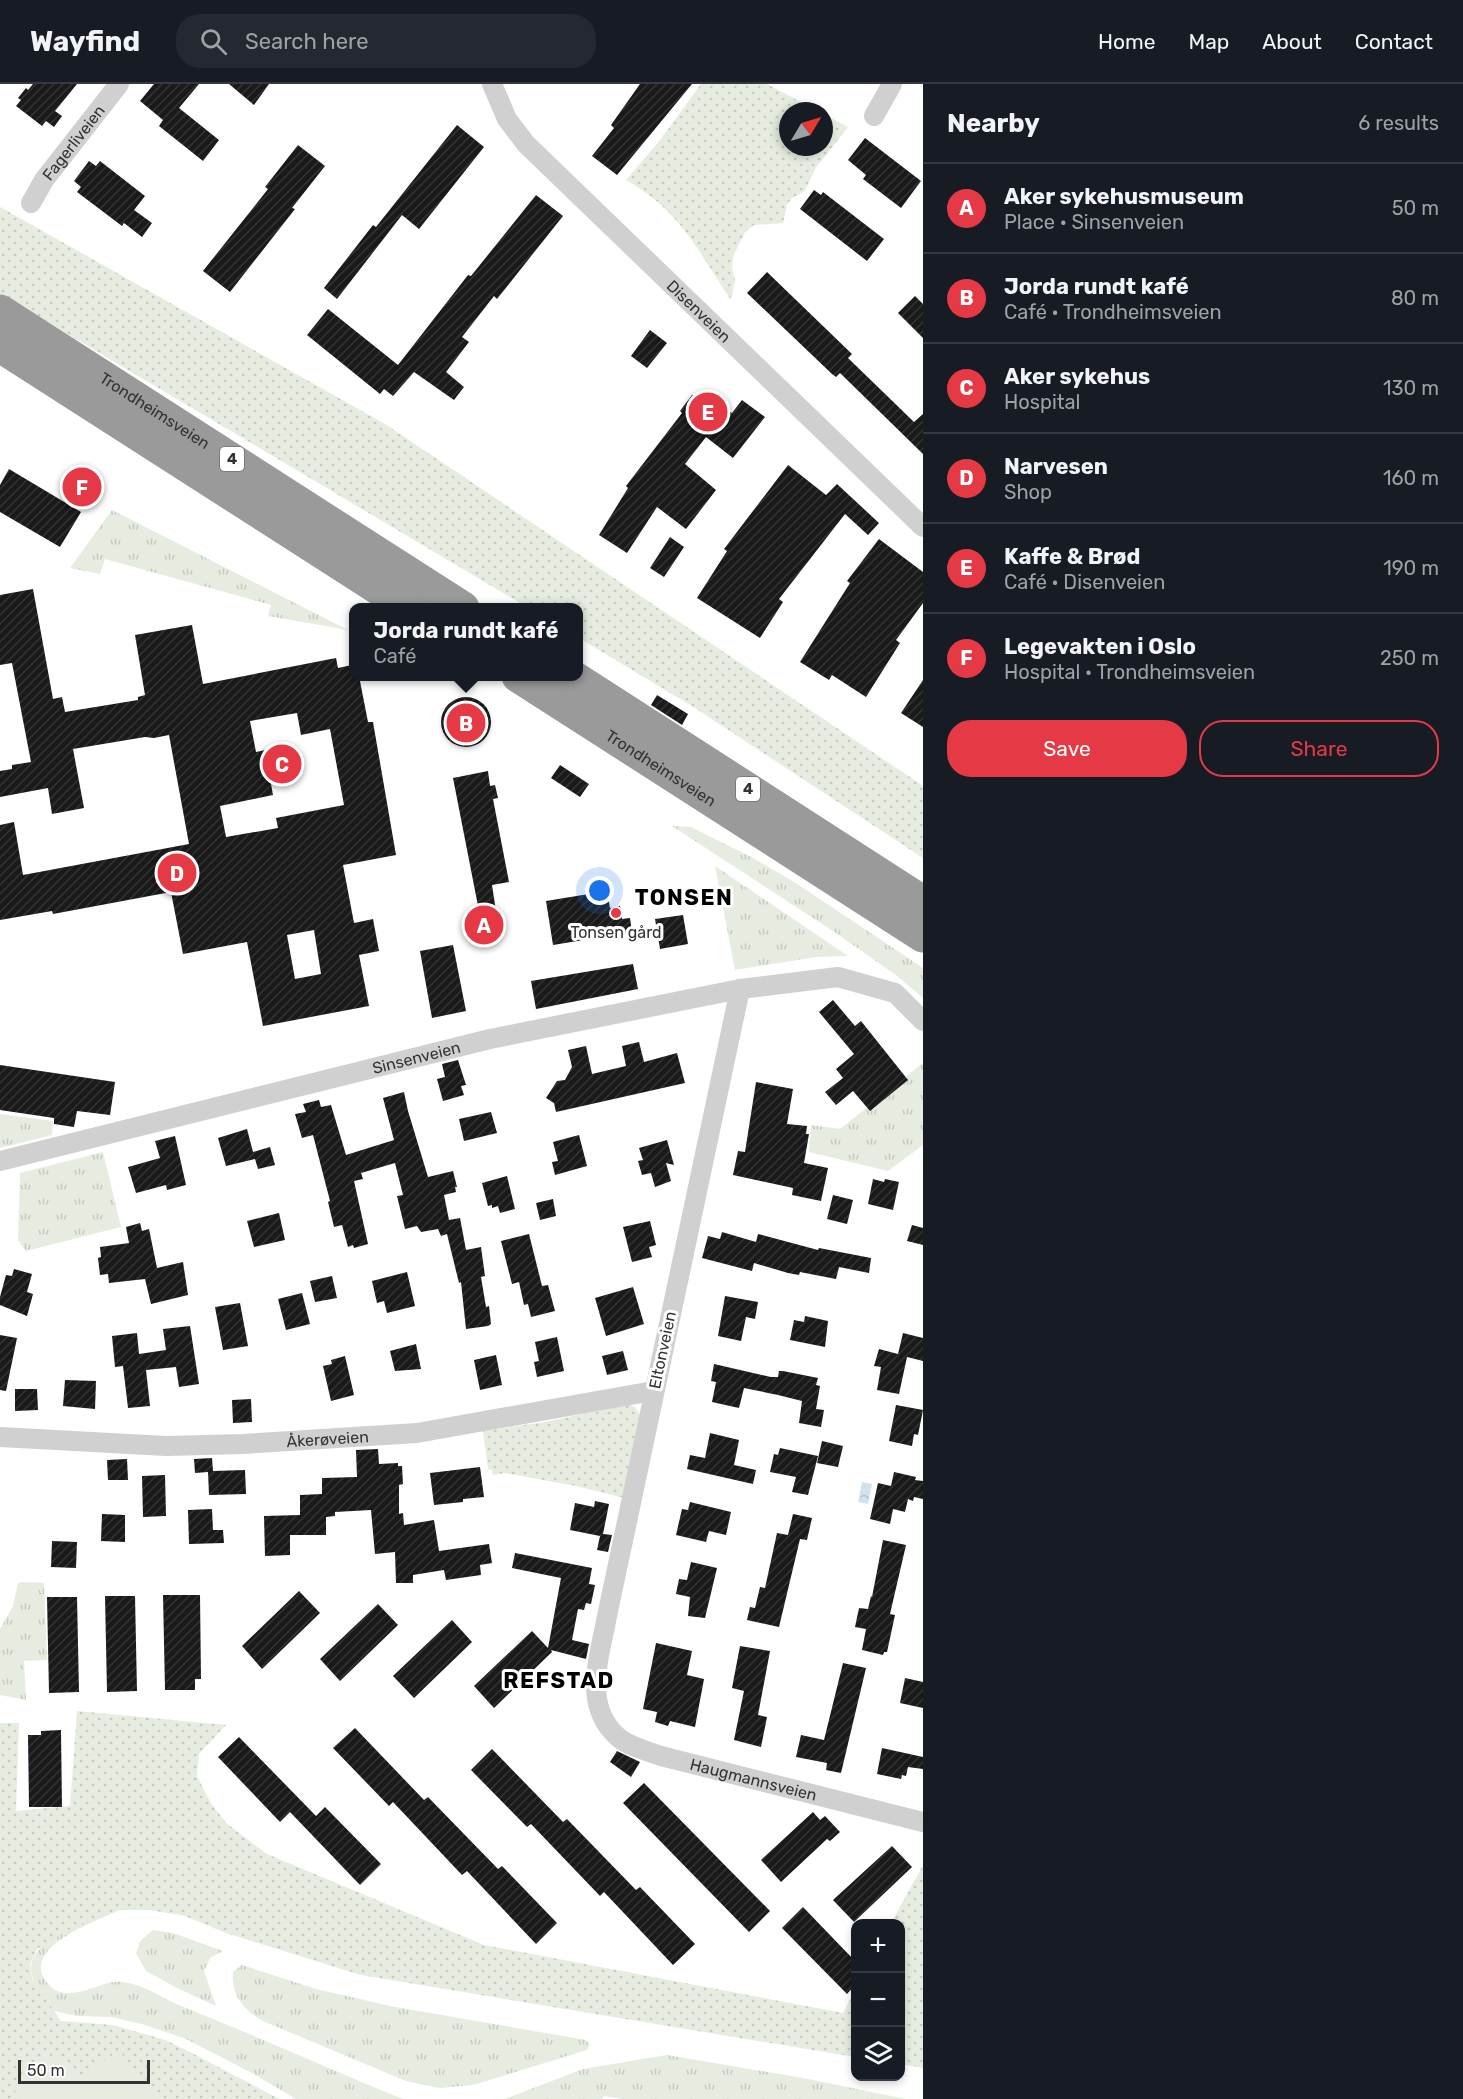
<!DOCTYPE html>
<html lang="en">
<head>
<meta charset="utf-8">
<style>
  body { margin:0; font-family:Rubik,sans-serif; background:#242831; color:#f1f3f6 }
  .controls { position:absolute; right:18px; bottom:18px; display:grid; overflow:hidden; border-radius:12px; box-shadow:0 3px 9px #0003 }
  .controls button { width:54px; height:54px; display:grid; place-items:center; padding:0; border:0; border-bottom:2px solid #363941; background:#171b24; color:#f1f3f6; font:30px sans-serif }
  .compass { position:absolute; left:779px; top:18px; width:54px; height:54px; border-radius:50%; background:#171b24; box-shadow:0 3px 9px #0003; rotate:52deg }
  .scale { position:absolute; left:18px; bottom:15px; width:132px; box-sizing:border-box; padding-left:6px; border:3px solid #333; border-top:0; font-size:16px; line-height:21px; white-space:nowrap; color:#333; -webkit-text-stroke:4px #fff; paint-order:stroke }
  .you { position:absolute; left:600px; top:807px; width:21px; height:21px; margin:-15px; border:4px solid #fff; border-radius:50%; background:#1a73e8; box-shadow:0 0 0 9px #1a73e833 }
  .badge { display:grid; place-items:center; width:39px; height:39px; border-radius:50%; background:#e63946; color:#fff; font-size:20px; font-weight:700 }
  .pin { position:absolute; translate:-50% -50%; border:3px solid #fff; box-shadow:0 2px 6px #0006 }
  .popup { position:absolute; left:349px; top:519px; width:234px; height:78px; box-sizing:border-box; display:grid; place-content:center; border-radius:12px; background:#171b24; filter:drop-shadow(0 2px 4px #0005); font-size:20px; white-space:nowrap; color:#9ea1a6 }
  .popup b { font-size:22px; color:#f1f3f6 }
  .popup::after { content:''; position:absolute; left:50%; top:100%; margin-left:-12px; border:12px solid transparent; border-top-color:#171b24 }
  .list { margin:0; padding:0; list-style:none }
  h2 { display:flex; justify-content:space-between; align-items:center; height:78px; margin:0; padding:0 24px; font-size:26px }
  h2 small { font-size:20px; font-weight:400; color:#9ea1a6 }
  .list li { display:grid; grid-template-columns:39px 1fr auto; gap:18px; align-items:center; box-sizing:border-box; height:90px; padding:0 24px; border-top:2px solid #363941 }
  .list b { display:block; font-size:22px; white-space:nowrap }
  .list p { margin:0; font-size:20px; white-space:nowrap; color:#9ea1a6 }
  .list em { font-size:20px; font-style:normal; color:#9ea1a6 }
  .actions { display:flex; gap:12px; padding:18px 24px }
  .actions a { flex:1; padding:14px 0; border:2px solid #e63946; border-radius:24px; text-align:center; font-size:21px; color:#e63946 }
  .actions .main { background:#e63946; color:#fff }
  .icon { flex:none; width:33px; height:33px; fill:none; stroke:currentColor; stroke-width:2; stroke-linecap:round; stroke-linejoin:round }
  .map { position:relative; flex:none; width:923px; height:2015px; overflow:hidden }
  header { display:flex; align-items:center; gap:36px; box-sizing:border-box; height:84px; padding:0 30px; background:#171b24; border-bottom:2px solid #363941 }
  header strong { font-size:28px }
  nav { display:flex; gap:33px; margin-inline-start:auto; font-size:21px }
  .search { width:420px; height:54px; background:#242831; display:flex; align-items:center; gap:15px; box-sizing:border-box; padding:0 21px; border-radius:24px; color:#9ea1a6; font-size:22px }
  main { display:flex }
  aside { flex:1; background:#171b24 }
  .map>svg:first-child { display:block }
  .grass { fill:url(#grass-tufts) }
  .park { fill:url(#park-dots) }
  .pitch { fill:#e6ecdf }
  .water { fill:url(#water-ripples) }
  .building { fill:url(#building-hatch); fill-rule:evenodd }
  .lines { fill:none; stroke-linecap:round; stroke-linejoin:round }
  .street { stroke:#d0d0d0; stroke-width:20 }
  .highway { stroke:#9a9a9a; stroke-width:33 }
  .poi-dot { fill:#e63946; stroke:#fff; stroke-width:2 }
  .labels { text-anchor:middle; stroke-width:6; stroke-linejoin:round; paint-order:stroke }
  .shield { fill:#fff; stroke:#707070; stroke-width:1.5 }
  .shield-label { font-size:15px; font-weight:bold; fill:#333 }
  .street-label { font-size:16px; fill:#333; stroke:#fff }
  .poi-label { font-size:16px; fill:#333; stroke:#fff }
  .district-label { font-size:22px; font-weight:bold; letter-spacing:1.5px; fill:#000; stroke:#fff }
</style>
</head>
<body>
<header>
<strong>Wayfind</strong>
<div class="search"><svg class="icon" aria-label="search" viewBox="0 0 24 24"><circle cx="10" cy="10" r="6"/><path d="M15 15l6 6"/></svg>Search here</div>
<nav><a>Home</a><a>Map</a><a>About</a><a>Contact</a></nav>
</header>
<main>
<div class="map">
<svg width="923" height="2015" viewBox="0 0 923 2015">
  <defs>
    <pattern id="grass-tufts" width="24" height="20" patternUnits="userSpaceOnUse" patternTransform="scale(1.5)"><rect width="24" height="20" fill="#e6ecdf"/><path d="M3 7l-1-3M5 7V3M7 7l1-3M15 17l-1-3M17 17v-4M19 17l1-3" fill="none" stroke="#c6cbc0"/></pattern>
    <pattern id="park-dots" width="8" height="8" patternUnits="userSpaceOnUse" patternTransform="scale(1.5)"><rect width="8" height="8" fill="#e6ecdf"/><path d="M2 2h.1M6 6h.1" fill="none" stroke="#c6cbc0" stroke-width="1.8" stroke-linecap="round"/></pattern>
    <pattern id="water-ripples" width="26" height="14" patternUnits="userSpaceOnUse" patternTransform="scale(1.5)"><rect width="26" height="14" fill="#cfe2ee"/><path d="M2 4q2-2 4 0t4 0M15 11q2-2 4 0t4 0" fill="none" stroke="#b2c2cd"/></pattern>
    <pattern id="building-hatch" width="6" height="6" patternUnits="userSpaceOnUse" patternTransform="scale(1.5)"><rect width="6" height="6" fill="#1a1a1a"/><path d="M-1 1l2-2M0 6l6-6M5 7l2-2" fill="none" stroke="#333"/></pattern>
  </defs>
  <rect width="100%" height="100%" fill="#fff"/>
  <path class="grass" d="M112 426 348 546 268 532 271 521 105 475 100 490 70 484Z
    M672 742 691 743 753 774 796 799 923 884V914L896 891 833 847Z
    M715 782 848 872 816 873 735 886Z
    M923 979V1061L888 1087 809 1068 811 1041 840 1045Z
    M0 1030 53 1037 52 1051 0 1064Z
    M103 1068 121 1143 26 1167 18 1156 20 1089Z
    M22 1498 44 1499 47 1576 24 1577 26 1616 0 1611V1545L13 1522 18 1499Z
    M120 1826C98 1836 38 1857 41 1886 42 1893 46 1898 50 1902 67 1919 94 1901 114 1898 120 1897 130 1899 136 1901 152 1906 166 1916 181 1922 256 1952 329 1985 403 2015H296L250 1988 186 1955 142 1940 111 1933 77 1932 54 1927C47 1917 34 1904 32 1892 23 1853 91 1836 120 1826Z
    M153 1846 173 1849 223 1867 210 1874 204 1887 216 1922 177 1904 146 1887 136 1869 140 1857Z
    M242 1881 316 1905 395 1923 586 1956 590 1961 587 1966 473 2001 439 2004 406 1997 263 1937C244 1926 231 1912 233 1888Z
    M667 1971 803 1994 906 2015H622L604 2012 602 2015H505L583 1985Z"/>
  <path class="park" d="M701 0H767L818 27H788V63H824V30L848 43 815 85 805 107 792 114 787 121 783 139 754 141 745 148 733 172 732 184 735 196 731 216C710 186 691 148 663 123 652 112 639 104 626 96L661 55Z
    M0 123 385 340 923 702V774L695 624 579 554 578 524 527 523 0 210Z
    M629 1320 635 1323 641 1332 628 1415 576 1402 505 1389 493 1391 492 1386 488 1385 483 1347 545 1338Z
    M77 1627 226 1641 199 1670 197 1692 210 1718 226 1739 267 1770 484 1861 843 1929 855 1906V1973L361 1891 226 1849 185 1832 150 1826H120L73 1843 37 1865 30 1880 32 1895 61 1937 113 1941 165 1956 188 1967 279 2015H0V1639H19L16 1727 70 1722Z
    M923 1781V1984L901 1980 900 1840 891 1839Z"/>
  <path class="pitch" d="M119 1966 156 2015H21L13 2004C28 1984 35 1977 59 1969L78 1996Z"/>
  <path class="water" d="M862 1398 872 1400 868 1420 858 1418Z"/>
  <path class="building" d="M33 0H77L55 27 62 32 54 43 46 37 42 42 16 22 21 16 18 14 26 4 28 6Z
    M154 0H199L179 24 219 56 203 77 159 42 163 36 140 17Z
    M229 0H269L254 21Z
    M640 0H692L617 91 592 72 614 44 611 41Z
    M457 41 484 63 419 145 402 131 337 215 324 204 373 141 376 143Z
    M865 54 921 97 901 124 863 95 866 91 848 76Z
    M298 61 325 82 292 124 295 125 230 208 203 187 268 105 265 103Z
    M89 77 96 82 100 77 145 112 134 126 152 139 142 153 124 139 122 142 77 108 81 103 74 97Z
    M814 106 821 111 823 108 884 155 867 177 800 125Z
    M536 111 563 132 497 215 494 212 462 253 469 258 446 288 464 303 454 316 414 288 393 312 384 305 380 310 307 251 328 225 398 281 468 191 471 192Z
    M767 188 852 270 848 274 914 338 923 330V370L840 289 836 293 832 290 747 209Z
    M915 212 923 220V254L898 229Z
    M650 246 667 259 647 284 631 272Z
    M692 311 732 329 742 316 765 333 733 374 706 353 685 380 716 406 686 445 657 423 627 469 599 451 628 404 626 402 682 329 680 327Z
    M788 381 826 411 837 400 879 439 868 451 845 430 779 515 783 518 760 554 697 514 727 467 724 465Z
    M9 385 81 428 60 463 0 428V401Z
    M670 453 684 463 664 493 650 484Z
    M879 455 923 488V519L896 556 900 559 866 613 832 591 829 596 800 578 850 499 847 497Z
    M33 505 53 615 62 613 65 628 138 616V613L145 611 135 551 192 541 203 600 336 574 338 584 352 581 354 592H359L368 638H373L396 771 343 781 354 839 373 835 379 867 359 871 369 922 263 942 247 858 183 870 171 808 53 830 52 827 0 836V741L14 738 23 791 189 760 169 651 154 654 145 653 73 665 84 724 52 730 48 704 0 713V687L12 685V681L31 678 12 579 0 581V511ZM297 629 301 651 330 645 344 721 276 734 278 744 226 753 220 722 273 711 265 666 256 668 250 637ZM314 846 321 890 295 895 287 851Z
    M923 596V643L901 629Z
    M657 611 688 630 682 641 651 621Z
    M441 638a25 25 0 1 1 50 0a25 25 0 1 1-50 0Z
    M560 681 589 700 580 713 551 694Z
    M488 687 490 702 495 701 498 714 493 715 509 798 492 801 500 853 472 857 468 829 479 827 453 694Z
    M607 807 610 824 620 822 622 835 630 834 632 848 553 861 546 817Z
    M683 831 688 860 660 865 655 835Z
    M453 861 466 927 432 934 420 867Z
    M633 880 638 905 536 925 531 897Z
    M833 916 855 942 861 937 908 996 870 1027 853 1007 836 1021 825 1008 843 994 836 985 854 970 819 928Z
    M639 958 644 978 677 969 685 999 556 1028 554 1019 546 1014 557 997 565 996 572 983 568 966 586 962 592 990 626 982 622 962Z
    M458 976 466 1001 461 1002 464 1011 443 1017 437 995 445 993 442 980Z
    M0 981 115 998 110 1031 77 1027 74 1043 54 1040V1034L0 1026Z
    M756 998 793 1005 787 1040 807 1042 806 1050H809L804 1079 828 1084 821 1117 792 1111 793 1104 733 1091 738 1067 745 1068Z
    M404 1008 408 1027 428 1093 453 1087 457 1103H455L456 1108 444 1111 449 1136 460 1134 466 1166 481 1163 485 1192 481 1193 486 1223 489 1222 491 1240 488 1242 466 1245 461 1198 459 1199 447 1150 441 1152 438 1145 421 1148 417 1142 405 1145 397 1112 403 1111 395 1079 361 1089 363 1095 354 1097 368 1160 354 1164 353 1161 348 1163 342 1141 334 1143 328 1118 330 1117 313 1051 302 1054 295 1030 306 1028 303 1020 319 1016 321 1023 331 1021 346 1071 394 1056 383 1014Z
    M491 1028 497 1049 464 1057 459 1035Z
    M247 1045 253 1068 270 1063 275 1081 258 1085 255 1075 226 1082 218 1054Z
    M579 1051 587 1082 555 1091 552 1078 558 1077 553 1058Z
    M175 1052 186 1101 167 1106 166 1101 136 1109 128 1083 160 1074 155 1057Z
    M667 1056 674 1081 666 1079 671 1097 655 1103 651 1089 642 1091 638 1077 643 1076 639 1064Z
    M507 1092 515 1125 500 1129 498 1122 492 1124V1121L488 1122 482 1099Z
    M873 1095 884 1098 885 1095 899 1098 893 1126 868 1120Z
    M833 1111 853 1116 847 1140 827 1135Z
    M553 1115 556 1132 540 1136 536 1119Z
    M279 1129 285 1156 254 1163 247 1137Z
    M650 1137 656 1161 649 1163 652 1173 632 1178 623 1143Z
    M140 1139 142 1147 149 1145 157 1184 183 1178 188 1211 151 1220 145 1195 109 1199 108 1190 100 1191 98 1174 101 1173 100 1163 129 1159 126 1143Z
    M912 1141 923 1144V1161L907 1157Z
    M722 1148 756 1158 758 1150 818 1166 819 1164 871 1174 869 1189 839 1183 836 1195 800 1188 799 1191 788 1189 754 1179 752 1187 702 1174 708 1152 720 1155Z
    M529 1150 542 1202 548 1201 555 1227 531 1233 528 1220 524 1221 519 1198 512 1200 501 1157Z
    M14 1185 32 1190 27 1208 33 1210 27 1232 0 1221V1213L6 1191 12 1192Z
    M407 1188 415 1222 387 1229 384 1217 377 1219 372 1197Z
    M332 1192 337 1214 315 1218 310 1197Z
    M633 1203 644 1240 606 1252 595 1214Z
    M302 1209 310 1240 286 1246 278 1215Z
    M725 1212 758 1218 755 1235 746 1233 741 1257 718 1252Z
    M240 1219 248 1262 223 1266 215 1223Z
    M805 1232 828 1237 825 1263 790 1256 794 1236 804 1238Z
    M190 1242 199 1300 179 1303 176 1283 146 1286 150 1322 128 1324 123 1282 115 1283 112 1252 137 1249 139 1270 166 1266 163 1245Z
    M903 1249 923 1254V1277L907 1273 899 1310 877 1306 881 1283 874 1282 879 1265 898 1270Z
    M0 1251 17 1254 6 1307 0 1306Z
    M557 1253 564 1287 537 1293 534 1278 539 1277 535 1258Z
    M416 1260 421 1285 395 1287 390 1267Z
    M623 1267 628 1286 607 1291 602 1272Z
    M496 1271 502 1301 480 1306 474 1276Z
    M345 1272 354 1311 331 1317 323 1282 332 1280 331 1276Z
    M714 1280 771 1293H778L779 1287H783L818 1294 816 1301 820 1302 816 1325 824 1326 821 1343 799 1339 802 1317 778 1311 744 1304 739 1324 712 1318 716 1298 711 1297Z
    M65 1296 96 1297 95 1325 63 1322Z
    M15 1305H37L38 1326 15 1327Z
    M251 1315 252 1338 233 1339 232 1316Z
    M896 1321 923 1326 918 1351 914 1350 912 1362 889 1357Z
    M710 1349 739 1356 734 1381 756 1386 753 1400 687 1385 690 1371 705 1374Z
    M822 1357 843 1362 838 1383 817 1379Z
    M780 1364 818 1372 808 1411 792 1408 796 1393 770 1388 774 1370 778 1371Z
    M378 1365 379 1380 398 1379V1382H402L403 1400 399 1401V1430L403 1429 404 1441 434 1436 439 1467 489 1460 492 1479 480 1481 481 1491 446 1496 444 1486 413 1491V1499H396L395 1468 375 1470 371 1426 335 1428V1432L326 1433V1451H290V1471L265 1472 264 1432 300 1431V1411L322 1410V1394L357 1393 356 1366Z
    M212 1374 213 1387 245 1386 246 1410 209 1411 208 1388 195 1389 194 1375Z
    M127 1375 128 1396H108L107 1376Z
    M480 1383 484 1413 463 1415V1418L434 1421 430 1389Z
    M894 1388 916 1393 915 1396 923 1397V1415L914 1413 913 1417 908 1415 905 1428 893 1425 890 1440 870 1435 878 1399 891 1402Z
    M165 1391 166 1432 143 1433 142 1392Z
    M595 1417 609 1420 603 1450 612 1451 608 1468 597 1466 600 1452 570 1446 575 1419 594 1423Z
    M690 1418 731 1428 726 1451 709 1447 706 1458 676 1451 682 1425 688 1426Z
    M212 1425 213 1446H223L224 1459 189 1460 188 1426Z
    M102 1430 125 1431V1458L101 1457Z
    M793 1430 812 1434 807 1456 800 1455 779 1543 747 1536 750 1523 755 1524 760 1503 765 1504 777 1449 788 1451Z
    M883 1456 906 1461 890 1530 895 1531 887 1568H884L883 1571 862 1566 866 1545 855 1543 859 1524 868 1525 871 1512 872 1513Z
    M52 1457 77 1458 76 1484 51 1483Z
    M515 1469 592 1484 589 1500 595 1501 591 1520 586 1519 584 1526 578 1525 572 1556 589 1560 586 1575 551 1566 552 1568 494 1624 474 1602 532 1547 548 1564 561 1494 512 1484Z
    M691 1478 717 1484 705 1534 688 1532 690 1513 676 1510 679 1495 687 1496Z
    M299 1507 320 1529 262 1585 242 1562Z
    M163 1511H200L201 1595H195V1606H165Z
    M105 1512H135L137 1607 107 1608Z
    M47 1513H77L79 1608 49 1609Z
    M378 1520 398 1541 340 1597 320 1575Z
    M452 1536 472 1558 414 1614 393 1592Z
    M656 1559 692 1567 687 1591 704 1595 695 1643 670 1637 668 1642 655 1638 657 1628 643 1625Z
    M740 1562 770 1567 758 1631 767 1633 761 1663 734 1656 744 1607 732 1604Z
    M843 1579 866 1584 841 1689 826 1686 827 1679 796 1673 801 1651 824 1656Z
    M905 1594 923 1598V1624L900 1619Z
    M355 1644 424 1716 428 1713 498 1785 502 1782 557 1839 536 1860 467 1787 462 1791 393 1718 389 1722 333 1664Z
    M61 1646 62 1723H29L28 1651H41V1647Z
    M239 1653 316 1732 325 1723 381 1780 360 1801 290 1728 280 1738 218 1673Z
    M882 1664 923 1673V1685L908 1683 906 1692 902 1691 901 1695 877 1690Z
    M492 1665 563 1738 567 1735 636 1806 640 1803 695 1860 673 1881 604 1808 600 1812 531 1740 527 1743 471 1686Z
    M617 1667 640 1678 631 1693 610 1678Z
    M644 1699 770 1827 749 1848 623 1719Z
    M813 1728 820 1736 825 1732 840 1748 830 1757 827 1755 781 1798 761 1776Z
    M892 1762 912 1783 854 1838 833 1816Z
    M803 1823 855 1877V1901L847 1910 782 1844Z"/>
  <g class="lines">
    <g class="street">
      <path id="s1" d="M492 0 507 35 526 60 923 443"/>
      <path d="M874 32 892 0"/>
      <path id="s2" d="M31 119 44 96 119 0"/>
      <path id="s3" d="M740 905 607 1532C600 1572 581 1622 619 1654 630 1663 647 1667 661 1672L923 1738"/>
      <path id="s4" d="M0 1077 490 955 740 905 838 893 895 909 923 937"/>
      <path id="s5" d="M0 1353 166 1362 243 1360 417 1349 653 1307"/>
    </g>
    <g class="highway">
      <path id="s6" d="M0 227 463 524"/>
      <path d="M0 262 409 524"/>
      <path id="s7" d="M518 592 923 852"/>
      <path d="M572 592 923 818"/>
    </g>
  </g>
  <circle class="poi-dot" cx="616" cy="829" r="6"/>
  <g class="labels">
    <g class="shield">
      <rect x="220" y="363" width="24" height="24" rx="4.5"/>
      <rect x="736" y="693" width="24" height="24" rx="4.5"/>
    </g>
    <g class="shield-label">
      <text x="232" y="380">4</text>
      <text x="748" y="710">4</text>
    </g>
    <g class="street-label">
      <text dy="6" stroke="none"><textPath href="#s2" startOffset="74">Fagerliveien</textPath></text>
      <text dy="6" stroke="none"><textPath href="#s1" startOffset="310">Disenveien</textPath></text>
      <text dy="6" stroke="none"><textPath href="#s6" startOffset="184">Trondheimsveien</textPath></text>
      <text dy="6" stroke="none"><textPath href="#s7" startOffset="170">Trondheimsveien</textPath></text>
      <text dy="6" stroke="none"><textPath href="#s4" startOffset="429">Sinsenveien</textPath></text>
      <text transform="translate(662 1266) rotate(-78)" y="6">Eltonveien</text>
      <text dy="6" stroke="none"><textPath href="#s5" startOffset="328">Åkerøveien</textPath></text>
      <text dy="6" stroke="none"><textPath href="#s3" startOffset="912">Haugmannsveien</textPath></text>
    </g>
    <g class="poi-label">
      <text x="616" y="854">Tonsen gård</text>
    </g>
    <g class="district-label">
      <text x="684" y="821">TONSEN</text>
      <text x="559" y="1604">REFSTAD</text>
    </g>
  </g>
</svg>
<div class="controls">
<button>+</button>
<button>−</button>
<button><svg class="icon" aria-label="layers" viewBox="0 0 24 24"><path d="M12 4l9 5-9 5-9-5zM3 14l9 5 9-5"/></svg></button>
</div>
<svg class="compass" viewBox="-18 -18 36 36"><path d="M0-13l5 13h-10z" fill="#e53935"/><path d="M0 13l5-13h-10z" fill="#9ea1a6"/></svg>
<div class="scale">50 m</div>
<div class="you"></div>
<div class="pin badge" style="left:484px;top:841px">A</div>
<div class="pin badge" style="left:466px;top:639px">B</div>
<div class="popup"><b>Jorda rundt kafé</b>Café</div>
<div class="pin badge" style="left:282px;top:680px">C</div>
<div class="pin badge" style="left:177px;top:789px">D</div>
<div class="pin badge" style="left:708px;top:328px">E</div>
<div class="pin badge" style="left:82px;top:403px">F</div>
</div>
<aside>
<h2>Nearby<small>6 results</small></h2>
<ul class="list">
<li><span class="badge">A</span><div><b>Aker sykehusmuseum</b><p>Place · Sinsenveien</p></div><em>50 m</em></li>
<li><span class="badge">B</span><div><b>Jorda rundt kafé</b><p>Café · Trondheimsveien</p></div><em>80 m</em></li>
<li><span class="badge">C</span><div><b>Aker sykehus</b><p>Hospital</p></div><em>130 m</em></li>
<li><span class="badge">D</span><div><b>Narvesen</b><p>Shop</p></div><em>160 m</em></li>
<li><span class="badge">E</span><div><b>Kaffe &amp; Brød</b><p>Café · Disenveien</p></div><em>190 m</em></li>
<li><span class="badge">F</span><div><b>Legevakten i Oslo</b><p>Hospital · Trondheimsveien</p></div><em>250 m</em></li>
</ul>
<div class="actions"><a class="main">Save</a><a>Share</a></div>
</aside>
</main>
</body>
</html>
